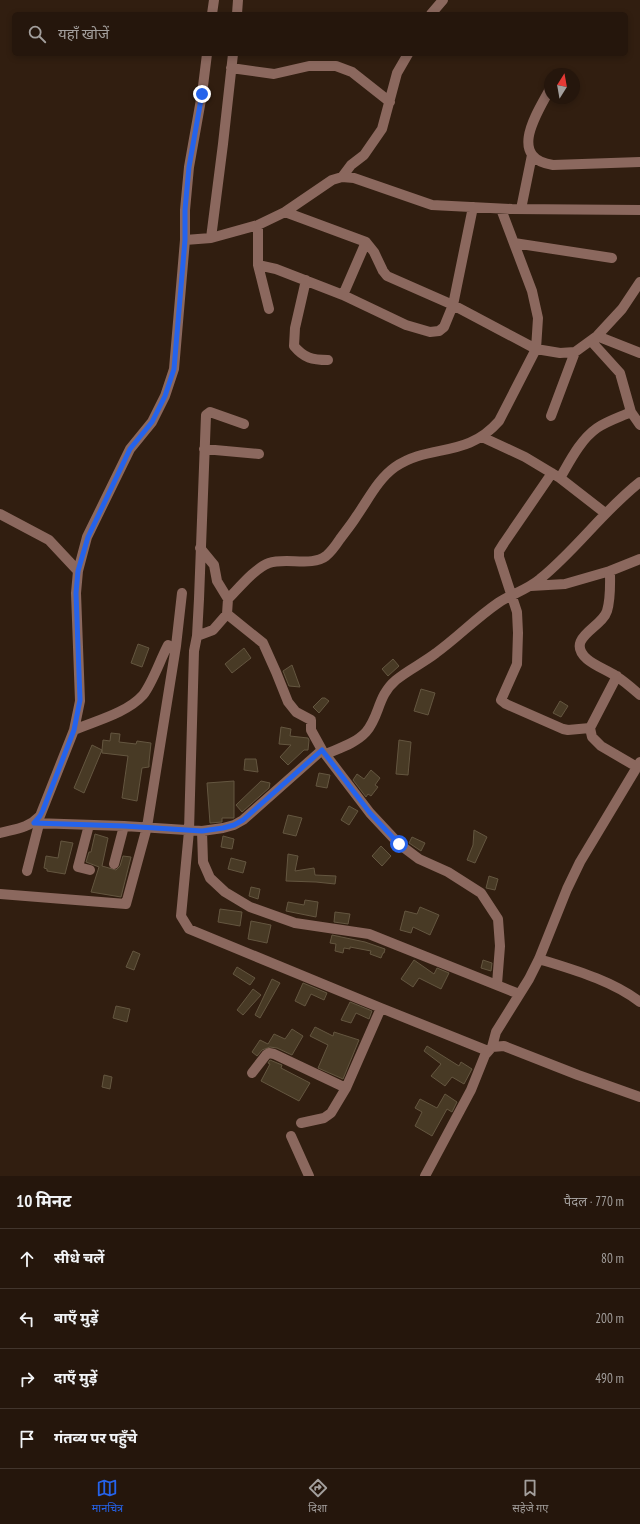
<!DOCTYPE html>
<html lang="hi">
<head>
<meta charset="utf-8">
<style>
  body { margin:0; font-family:"PT Sans Narrow","Noto Sans Devanagari",sans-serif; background:#31231a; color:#f1f3f6 }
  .compass { position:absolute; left:544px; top:68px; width:36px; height:36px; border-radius:50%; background:#25160c; box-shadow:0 2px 6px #0003; rotate:11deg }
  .stop { position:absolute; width:12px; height:12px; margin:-9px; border:3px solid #2563eb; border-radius:50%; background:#fff }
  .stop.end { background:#2563eb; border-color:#fff; box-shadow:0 1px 4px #0008 }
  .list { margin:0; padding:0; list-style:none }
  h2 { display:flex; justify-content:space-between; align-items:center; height:52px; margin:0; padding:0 16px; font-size:17px }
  h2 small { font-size:13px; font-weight:400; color:#a39f9d }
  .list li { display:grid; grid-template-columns:26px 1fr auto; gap:12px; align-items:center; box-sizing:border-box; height:60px; padding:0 16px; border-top:1px solid #42352d }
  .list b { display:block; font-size:15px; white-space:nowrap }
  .list em { font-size:13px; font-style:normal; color:#a39f9d }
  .icon { flex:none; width:22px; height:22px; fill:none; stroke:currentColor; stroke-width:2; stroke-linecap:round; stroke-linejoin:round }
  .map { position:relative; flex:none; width:640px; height:1176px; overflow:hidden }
  .search { position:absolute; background:#25160c; box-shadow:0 2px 6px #0003; left:12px; right:12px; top:12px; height:44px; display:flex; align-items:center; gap:10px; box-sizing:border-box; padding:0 14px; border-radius:6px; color:#a39f9d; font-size:15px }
  .sheet { height:292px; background:#25160c }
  nav { display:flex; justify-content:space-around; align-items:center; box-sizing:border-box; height:56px; border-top:1px solid #42352d; background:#25160c; font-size:11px; color:#a39f9d }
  nav a { display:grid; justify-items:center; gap:2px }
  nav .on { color:#2563eb }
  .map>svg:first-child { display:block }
  .building { fill:#483a25; stroke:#645640 }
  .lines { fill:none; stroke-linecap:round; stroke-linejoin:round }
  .minor { stroke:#8b685e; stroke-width:10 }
  .route { stroke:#2563eb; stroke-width:5 }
</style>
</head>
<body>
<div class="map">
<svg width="640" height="1176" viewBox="0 0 640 1176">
  <rect width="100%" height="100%" fill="#311e10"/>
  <path class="building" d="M138 644 149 648 142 667 131 663Z
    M244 648 251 658 232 673 225 664Z
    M393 659 399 666 388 676 382 669Z
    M292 665 300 687 289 686 283 671Z
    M421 689 435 693 428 715 414 711Z
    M322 698H325L329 701 319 713 313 707Z
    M560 701 568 706 561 717 553 713Z
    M281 727 291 729 290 736 308 738 309 740 308 750H304L288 765 280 757 291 745 279 744Z
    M111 733 120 734 119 742 136 744 137 741 151 743 149 762V767L142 768 137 801 122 798 128 756 102 753V750L84 793 74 788 92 745 102 750 103 740 110 741Z
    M399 740 411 742 408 775 396 774Z
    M245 759H256L258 772 244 770Z
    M371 770 380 778 375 785 378 787 371 796 368 794 366 797 353 780 357 774 364 779Z
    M319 773 330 775 327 788 316 786Z
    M234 781V818H222V822L210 823 207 783Z
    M261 781 270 783 269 788 242 812 236 805Z
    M349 806 358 811 349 825 341 820Z
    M288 815 302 818 296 836 283 833Z
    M474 830 487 837 475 863 467 860 473 845Z
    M95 834 108 838 102 866 116 870 120 866 123 856 131 857 121 897 91 892 99 867 86 862 89 852H91Z
    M223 836 234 839 232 849 221 847Z
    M412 837 425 843 421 851 409 843Z
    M61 841 73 843 65 874 47 871V869L44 868 46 856 58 858Z
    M381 846 391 856 382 866 372 856Z
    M288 854 298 856 295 871 314 868 315 875 336 876 335 884 316 882 286 881Z
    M231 858 246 862 243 873 228 869Z
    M489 876 498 879 495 890 486 888Z
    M251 887 260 889 258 899 249 896Z
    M305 900 318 902 316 917 286 911 288 902 304 905Z
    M420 907 439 915 430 935 413 927 411 933 400 930 405 911 417 914Z
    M220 909 242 912 240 926 218 922Z
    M335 912 350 914 348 924 334 922Z
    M251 921 271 925 267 943 248 939Z
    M332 935 365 942 385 949 384 953H383L381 958 370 954 371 951 350 947V949L344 948 343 953 335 951 336 944 330 943Z
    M133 951 140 954 134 970 126 967Z
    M414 960 434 974 437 968 449 973 441 989 419 978 413 987 401 979Z
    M483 960 492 963 491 971 481 968Z
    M237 967 255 978 250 985 233 974Z
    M272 979 280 983 260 1018 255 1015Z
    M303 983 327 993 324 1000 311 994 305 1006 295 1001Z
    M253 989 261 995 243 1015 237 1010Z
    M350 1002 372 1011 369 1019 356 1013 351 1023 341 1020Z
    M116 1006 130 1009 127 1022 113 1018Z
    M315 1027 333 1036 334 1032 359 1040 343 1079 318 1068 328 1045 310 1036Z
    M292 1029 303 1036 292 1055 277 1048 270 1047 262 1050 257 1056 252 1052 260 1040 268 1044 274 1034 285 1039Z
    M427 1046 459 1066 461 1062 472 1069 464 1084 452 1077 445 1086 431 1076 441 1064 424 1051Z
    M270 1060 282 1065 281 1068 310 1083 299 1101 261 1081 270 1064 268 1063Z
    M104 1075 112 1077 110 1089 102 1087Z
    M445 1094 457 1102 452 1112 447 1109 432 1136 415 1126 422 1112 415 1108 420 1099 437 1108Z"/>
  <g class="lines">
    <path class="minor" d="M212 14 214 0
      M237 14 238 0
      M431 14 443 0
      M231 68 274 74 309 66H336L352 72 390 102
      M550 89C537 113 507 158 553 165L640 162
      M342 177 351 165 364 155 382 129 397 73 408 54
      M521 209 532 155
      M285 212 366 242 374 252 383 271 387 276 453 305 536 349 560 353 575 352 597 336 622 309 640 282
      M258 225V265L276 269 343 295 406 325 430 332 439 331 444 327 453 305 473 207
      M211 238 223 144 233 54
      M185 240 211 238 258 225 285 212 332 180 342 177 354 178 432 205 512 209 640 210
      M514 243 612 258
      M258 265 269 309
      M306 280 295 328 294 346C304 358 312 360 328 360
      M343 295 366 242
      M597 336 640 353
      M591 341 620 373 631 412 640 425
      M551 416 575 352
      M244 424 210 412 206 415 199 599 197 636 194 651 189 831 181 916 189 929 381 1008 488 1051
      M482 437 525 457 560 478 605 513
      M204 449 259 454
      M552 473 504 543 499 551V557L517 612 518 633 517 664 501 700 506 704 563 729 568 730 590 728
      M560 478C570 461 580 440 597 428 607 421 620 417 631 412
      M0 514 49 540 78 571
      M200 548 214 565 217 581 228 599 227 614 263 643 276 672 288 702 296 712 311 720V730L322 750 370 813 399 844 419 859 448 872 481 893 498 919 500 946 497 984
      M610 571C610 584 611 598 607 611 602 628 564 638 587 659 595 666 607 670 616 676 624 681 632 688 640 695
      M531 586 565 584 610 571 640 559
      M228 599C239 588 255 568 269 563 286 557 312 567 326 556 332 551 336 545 340 539 345 532 351 525 356 517 368 500 378 479 395 467 430 443 466 459 499 421L536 349 538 318 532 291 501 209
      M197 636 213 630 227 614
      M617 676 590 728 592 737 601 746 637 767
      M74 730C95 721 127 713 143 695 153 682 160 660 168 645
      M326 754C340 748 356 743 366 732 380 716 377 696 396 680 408 670 423 663 436 653 457 638 476 618 498 603 511 594 527 590 540 579 576 550 603 511 640 482
      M34 823 124 826 202 831 223 828 234 825 243 820 322 750
      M89 825 78 867 90 870
      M202 831 203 862 210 878 225 892 250 907 295 923 369 934 519 994
      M0 833C15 829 29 828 40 816L74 730 80 701 76 593 78 571 87 537 130 449 152 422 165 396 174 369 185 240V210L189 167 202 94 207 54
      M114 864 124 826
      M27 871 39 824
      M0 894 126 904 147 827 176 646 182 593
      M539 959C574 970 611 980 640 1002
      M492 1047 496 1032 529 979 539 959 567 889 580 862 640 762
      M252 1073 266 1055 269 1053 274 1054 346 1088
      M301 1123 324 1118 331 1113 346 1088 381 1008
      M291 1136 309 1176
      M425 1176 471 1090 485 1055 492 1047 504 1046 578 1075 640 1097"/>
  </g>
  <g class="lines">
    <path class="route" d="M202 94 189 167 185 210V240L174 369 165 396 152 422 130 449 88 537 78 571 76 593 80 700 74 730 43 810 40 816 34 823 124 826 202 831 223 828 234 825 243 820 322 750 370 813 399 844"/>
  </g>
</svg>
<svg class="compass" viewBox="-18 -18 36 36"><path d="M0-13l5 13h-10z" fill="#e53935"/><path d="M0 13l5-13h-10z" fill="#a39f9d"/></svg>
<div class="stop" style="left:399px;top:844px"></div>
<div class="stop end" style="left:202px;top:94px"></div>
<div class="search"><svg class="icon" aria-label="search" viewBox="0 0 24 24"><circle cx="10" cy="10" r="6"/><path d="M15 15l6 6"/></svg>यहाँ खोजें</div>
</div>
<section class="sheet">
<h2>10 मिनट<small>पैदल · 770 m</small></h2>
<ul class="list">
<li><svg class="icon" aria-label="ahead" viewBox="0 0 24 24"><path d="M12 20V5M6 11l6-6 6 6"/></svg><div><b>सीधे चलें</b></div><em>80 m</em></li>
<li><svg class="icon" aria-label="left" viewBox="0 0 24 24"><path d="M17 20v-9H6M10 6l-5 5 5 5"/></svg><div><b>बाएँ मुड़ें</b></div><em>200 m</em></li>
<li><svg class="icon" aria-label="right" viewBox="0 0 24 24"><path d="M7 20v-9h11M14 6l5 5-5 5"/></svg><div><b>दाएँ मुड़ें</b></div><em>490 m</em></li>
<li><svg class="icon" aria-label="arrive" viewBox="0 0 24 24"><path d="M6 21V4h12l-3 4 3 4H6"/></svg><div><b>गंतव्य पर पहुँचे</b></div></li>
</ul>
</section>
<nav>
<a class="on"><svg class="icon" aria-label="map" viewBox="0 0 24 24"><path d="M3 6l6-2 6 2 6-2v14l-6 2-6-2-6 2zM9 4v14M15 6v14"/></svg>मानचित्र</a>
<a><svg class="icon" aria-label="directions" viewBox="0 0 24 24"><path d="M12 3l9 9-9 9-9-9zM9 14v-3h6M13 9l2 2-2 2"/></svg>दिशा</a>
<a><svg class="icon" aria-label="saved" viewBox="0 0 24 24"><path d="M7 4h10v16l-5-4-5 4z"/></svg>सहेजे गए</a>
</nav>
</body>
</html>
